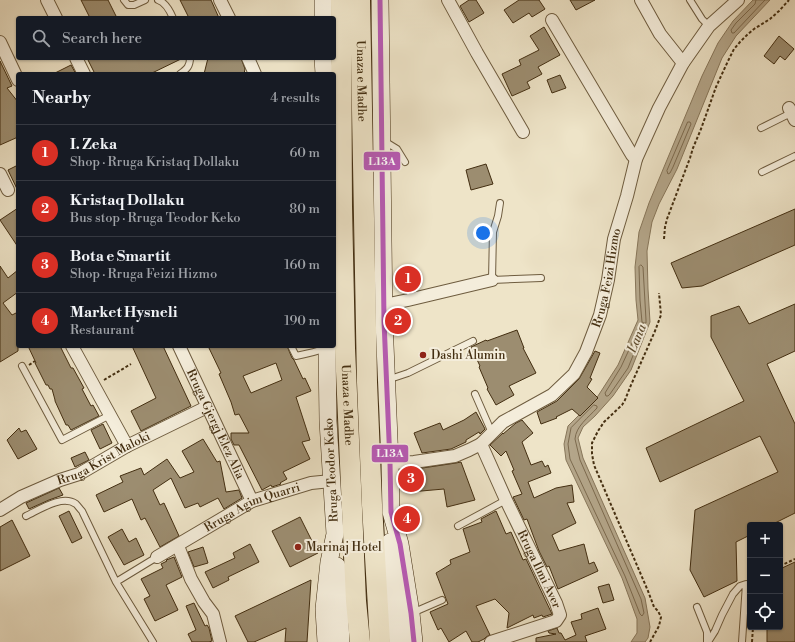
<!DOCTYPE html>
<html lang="en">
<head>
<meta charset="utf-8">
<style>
  body { margin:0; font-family:"Libre Bodoni",serif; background:#20242c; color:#f1f3f6 }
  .controls { position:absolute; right:12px; bottom:12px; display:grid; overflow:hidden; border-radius:4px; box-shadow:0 1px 3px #0004 }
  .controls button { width:36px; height:36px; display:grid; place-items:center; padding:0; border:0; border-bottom:1px solid #363941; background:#171b24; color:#f1f3f6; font:20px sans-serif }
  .you { position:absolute; left:483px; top:233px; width:14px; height:14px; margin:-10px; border:3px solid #fff; border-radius:50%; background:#1a73e8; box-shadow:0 0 0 6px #1a73e833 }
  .badge { display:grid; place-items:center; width:26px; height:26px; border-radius:50%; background:#d93025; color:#fff; font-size:13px; font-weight:700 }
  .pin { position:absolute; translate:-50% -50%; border:2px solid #fff; box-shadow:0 1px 4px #0006 }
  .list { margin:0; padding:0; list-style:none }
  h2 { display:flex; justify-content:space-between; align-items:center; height:52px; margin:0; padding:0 16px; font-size:17px }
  h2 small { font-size:13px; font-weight:400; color:#9ea1a6 }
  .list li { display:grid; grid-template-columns:26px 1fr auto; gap:12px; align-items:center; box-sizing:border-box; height:56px; padding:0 16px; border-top:1px solid #363941 }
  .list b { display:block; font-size:15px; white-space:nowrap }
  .list p { margin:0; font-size:13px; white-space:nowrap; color:#9ea1a6 }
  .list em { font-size:13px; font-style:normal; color:#9ea1a6 }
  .icon { flex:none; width:22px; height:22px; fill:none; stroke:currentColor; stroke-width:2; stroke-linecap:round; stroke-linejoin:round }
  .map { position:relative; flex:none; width:795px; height:642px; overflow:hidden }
  .search { position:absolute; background:#171b24; box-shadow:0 1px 3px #0004; left:16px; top:16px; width:320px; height:44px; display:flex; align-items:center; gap:10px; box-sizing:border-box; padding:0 14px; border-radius:4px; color:#9ea1a6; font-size:15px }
  .panel { position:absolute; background:#171b24; box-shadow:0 1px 3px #0004; left:16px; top:72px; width:320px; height:276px; border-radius:4px }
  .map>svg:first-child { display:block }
  .water { fill:#b4a68a; stroke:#87765a }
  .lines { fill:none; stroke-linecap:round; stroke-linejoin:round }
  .shore { stroke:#7c6a4e; stroke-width:1 }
  .building { fill:#9c8d70; stroke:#432e11; fill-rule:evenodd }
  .service-casing { stroke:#6e5c3f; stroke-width:8 }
  .minor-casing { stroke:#6e5c3f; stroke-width:14 }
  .secondary-casing { stroke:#432e11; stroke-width:18 }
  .trunk-casing { stroke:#432e11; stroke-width:22 }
  .path { stroke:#432e11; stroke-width:2; stroke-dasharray:3 2; stroke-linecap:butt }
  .service { stroke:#f4eddb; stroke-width:6 }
  .minor { stroke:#f4eddb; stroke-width:12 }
  .secondary { stroke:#f4eddb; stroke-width:17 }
  .trunk { stroke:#eee4c8; stroke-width:20 }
  .bus-1-casing { stroke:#f4eddb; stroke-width:8 }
  .bus-1 { stroke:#b75bb4; stroke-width:5 }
  .poi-dot { fill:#8f2418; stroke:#f4eddb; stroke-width:1.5 }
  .labels { text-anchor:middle; stroke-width:4; stroke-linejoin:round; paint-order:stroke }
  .street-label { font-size:12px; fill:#432e11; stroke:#f4eddb }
  .poi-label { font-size:12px; fill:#432e11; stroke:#f4eddb; text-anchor:start }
  .water-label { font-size:13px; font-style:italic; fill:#5f4c2f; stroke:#f4eddb }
  .line-badge { stroke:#f4eddb; stroke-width:1.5 }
  .badge-label { font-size:11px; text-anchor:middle; font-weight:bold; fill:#fff }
</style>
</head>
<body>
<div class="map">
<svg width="795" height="642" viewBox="0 0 795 642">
  <rect width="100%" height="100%" fill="#eee4c8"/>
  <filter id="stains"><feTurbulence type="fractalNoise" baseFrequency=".005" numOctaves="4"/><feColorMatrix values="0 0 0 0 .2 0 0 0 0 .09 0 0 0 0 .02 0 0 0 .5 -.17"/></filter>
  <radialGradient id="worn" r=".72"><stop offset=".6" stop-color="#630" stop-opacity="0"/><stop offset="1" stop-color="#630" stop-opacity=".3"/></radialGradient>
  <path class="water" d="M753 0H770L736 36 722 58 677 169 659 204 652 222 647 251 648 289 650 322 631 370 613 396 595 416 583 427 578 438 583 458 645 598 650 627 648 638 645 642H631L637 633V619L622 578 566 460 564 444 568 426 598 396 618 365 638 320 636 300 635 267 639 232 649 203 702 76 718 43 733 21Z"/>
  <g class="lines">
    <path class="shore" d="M756 0 755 4 736 23 731 30 732 33H734L765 0
      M688 122H690L691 124 673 167 670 173 668 174 667 171Z
      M641 265 643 267 646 320V323H644L642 322 640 300 639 267Z
      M642 323 644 324 645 326 628 368 610 394 608 396H606L605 393 621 367 641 324Z
      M594 405 597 406V408C588 418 576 426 575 439L580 460 641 599 644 613 642 616 640 614 625 576 570 459 568 444 571 428Z"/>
  </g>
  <path class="building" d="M81 0H108L117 18H90Z
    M180 0H211L219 18H189Z
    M469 0H476L484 13 469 22 460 6Z
    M519 0H539L545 9 532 17 529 13 513 23 504 10Z
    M570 0H595L576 10Z
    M544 27 560 55 538 67 542 74 527 82 530 88 512 96 502 74 521 65 519 60 539 50 530 36Z
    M779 36 794 49 785 60 780 56 774 64 764 56Z
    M87 58H183L150 74H95Z
    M208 58H241L245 69 244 74H204Z
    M0 61 12 86 7 88 18 102V137L0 145Z
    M71 65 76 74H53Z
    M560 75 566 88 552 93 547 80Z
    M486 164 493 184 471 190 466 170Z
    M18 165V191L8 170Z
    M18 208V247L0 220Z
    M795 209V245L702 286 682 288 671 263Z
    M0 266 8 278 18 270V292L3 303 12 315 18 312V351L0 362Z
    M795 304V351L767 364 795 424V513L771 525H750V535L736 542 737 581 704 597 690 570 695 510 778 472 760 436 660 482 646 448 744 401 711 337V316L739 306 749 324Z
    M517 330 524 348H523L536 373 509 386 514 395 496 405 487 389 488 388 479 367 480 366 471 347 486 340 487 341Z
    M28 346H60L71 368H73L84 388 82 389 91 406 93 405 99 416 71 430 68 425H66L55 401V400L52 389H50L48 385H46L35 363H36Z
    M132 346H163L191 406 141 431 131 411 156 398Z
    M208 346H287L292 358 294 360 303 379 305 378 311 391 296 397 310 440 302 442 310 459 283 472 287 479 280 483 281 484 272 487 271 485 262 490 239 445H234L231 439V433H249L239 414 235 415 231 402 219 374 221 373ZM276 363 282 380 251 393 243 376Z
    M595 351 600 353 590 378 592 379 587 387 598 398 580 416 572 409 556 417 557 418 541 424 537 412 557 401 579 379Z
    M476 412 485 429 480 434 479 432 466 440V442L451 449 422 453 414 433 440 423 443 430 464 420Z
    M522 420 533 433 522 442 531 465 542 461 545 467 548 465 551 473 528 482 534 498 556 488 572 485 574 502 567 503 576 523 552 535 559 551 584 544 589 564 594 562 598 571 558 589 549 566 547 567 539 551 527 519 524 520 513 497 522 494 512 471 514 470 506 451 501 456 490 445 503 433V434L516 423Z
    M103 424 112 443 100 449 91 430Z
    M19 428 21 432 26 430 37 449 18 459 7 440Z
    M203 439 217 462 220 461 226 492 239 490 242 498 224 509 218 498 200 507 198 503 185 508 171 478 153 490 160 505 164 503 179 536 160 547 145 518 141 520 132 499 104 512 96 495 123 482 120 476 141 468 144 475 167 459 180 478 194 472 182 451Z
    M85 452 89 460 75 467 71 458Z
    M461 462 475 500 447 507 444 489 410 492 409 470 456 463Z
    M59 488 63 495 49 500 29 509 26 503Z
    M69 511 82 538 72 543 59 516Z
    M496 511 506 534 511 532 523 560 526 559 552 614 543 617 542 615 534 618 533 615 507 628 509 613 495 599 476 606 490 635 486 637 484 639 478 642H472L466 631 449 642 441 628 438 630 430 612 448 604 436 573 451 564 450 560 470 552 463 529 482 522 481 519Z
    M300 517 318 553 290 567 272 531Z
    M12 520 30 556 0 571V527Z
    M122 529 129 542 136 538 144 555 124 565 108 537Z
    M250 544 259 562 228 577 229 580 213 588 205 572 235 558 233 553Z
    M203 547 208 563 194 567 188 552Z
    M174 557 182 577 166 585 178 610 155 621 144 599 150 596 141 579 163 568 161 564 167 561 166 560 169 559Z
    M795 562V642H767V627H780V569Z
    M311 580 307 642H285L286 628 254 642H248L235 616Z
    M609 584 614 600 603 603 598 587Z
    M194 603 205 626 207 625 209 628 212 641 209 642H192L188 634 196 630 186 606Z
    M598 608 606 629 585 636 587 642H536V638L556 634 549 633 548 631 557 628 559 633H561L565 640 576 635 571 622 582 619 581 614Z"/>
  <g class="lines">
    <g class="service-casing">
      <path id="service" d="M124 0 128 5H134L145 0
        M158 0C165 2 170 11 173 18
        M690 0 702 19 709 26
        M180 74C187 69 190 66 190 58
        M761 128 791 113
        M384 141 397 149 405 162
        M762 172 795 156
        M500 203 498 216 493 232 492 280 541 278
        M291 346 296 356C306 354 316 352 326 348
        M22 366 62 440 110 415
        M387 380 408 373 473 341
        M475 394 492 433
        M26 516C39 510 62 494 76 504 78 506 80 509 82 511L116 582 153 642
        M458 526 506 500
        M116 582 157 557
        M697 607 707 632V642
        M412 613 442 600
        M708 642 715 631 722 615 733 594 740 586 746 584 742 642"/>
    </g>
    <g class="minor-casing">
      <g id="minor">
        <path d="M47 0 56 18"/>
        <path d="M220 0 229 18"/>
        <path d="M448 0 477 53 523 132"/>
        <path d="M641 0 660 34 683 63"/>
        <path d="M552 20 632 155 636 159"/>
        <path d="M0 42 18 80"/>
        <path d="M76 58 84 74"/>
        <path d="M248 58 255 74"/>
        <path d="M789 108 795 120"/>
        <path d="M0 174 8 190"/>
        <path d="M384 305 408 300 492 280"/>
        <path d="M72 346 127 446"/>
        <path id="s1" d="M179 346 252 501"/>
        <path id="s2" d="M481 444 506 500 556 603 560 615 556 621 491 642"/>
        <path id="s3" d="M390 463 414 462 455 456 469 450 481 444 503 422 552 395 574 374 586 352 600 315 608 280 614 239 627 196 636 159 659 108 683 63 709 26 738 0"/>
        <path id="s4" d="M0 510 21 497 60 480 79 474 127 446 207 407"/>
        <path d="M178 546 191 579 204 602 213 614 220 642"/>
        <path id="s5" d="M157 557 252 501 311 483 331 481"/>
      </g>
    </g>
    <g class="secondary-casing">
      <path id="secondary" d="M323 0V18
        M380 0 384 321 390 463 391 512 400 544 411 613 414 642
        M323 58 324 74
        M390 542 395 618 398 642
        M337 566 341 642
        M326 642 324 609 329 562 335 534 328 421 327 346"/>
    </g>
    <g class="trunk-casing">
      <g id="trunk">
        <path id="s6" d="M341 0 342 206 345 348 356 601 360 642"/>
        <path id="s7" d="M360 0 367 382 372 505 380 642"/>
      </g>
    </g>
    <path class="path" d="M664 239 665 227 667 219 690 158 693 148 701 129 716 87 728 61 734 49 740 42 748 34 754 29 770 19 779 11 789 0
      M29 365 35 361
      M104 380 131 364
      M780 566 795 559
      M650 642 659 626 661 617 658 611 654 607 648 591 594 465 592 454V443L598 431 604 422 622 405 625 400 631 385 655 331 661 315 659 293
      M752 642 753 627"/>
    <use href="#service" class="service"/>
    <use href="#minor" class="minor"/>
    <use href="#secondary" class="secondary"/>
    <use href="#trunk" class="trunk"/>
    <g class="bus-1-casing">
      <path id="bus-1" d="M380 0 384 321 390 463 391 512 400 544 411 613 414 642"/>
    </g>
    <use href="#bus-1" class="bus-1"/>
  </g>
  <g class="poi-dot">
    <circle cx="423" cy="355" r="4"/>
    <circle cx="298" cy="547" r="4"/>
  </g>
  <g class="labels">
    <g class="street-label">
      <text dy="4" stroke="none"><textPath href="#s7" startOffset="81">Unaza e Madhe</textPath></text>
      <text dy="4" stroke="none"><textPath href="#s3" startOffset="314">Rruga Feizi Hizmo</textPath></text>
      <text dy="4" stroke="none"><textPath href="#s6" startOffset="405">Unaza e Madhe</textPath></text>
      <text dy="4" stroke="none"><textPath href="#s1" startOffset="86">Rruga Gjergj Elez Alia</textPath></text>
      <text dy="4" stroke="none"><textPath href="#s4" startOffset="116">Rruga Krist Maloki</textPath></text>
      <text transform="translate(331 470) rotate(-93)" y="4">Rruga Teodor Keko</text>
      <text dy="4" stroke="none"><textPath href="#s5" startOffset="108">Rruga Agim Quarri</textPath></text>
      <text dy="4" stroke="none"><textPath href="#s2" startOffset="138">Rruga Ilmi Aver</textPath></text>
    </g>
    <g class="poi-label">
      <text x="431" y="359">Dashi Alumin</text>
      <text x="306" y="551">Marinaj Hotel</text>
    </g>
    <g class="water-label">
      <text transform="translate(636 338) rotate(-68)" y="5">Lana</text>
    </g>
  </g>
  <g class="line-badge">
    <rect x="363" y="151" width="38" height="20" rx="4" fill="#b75bb4"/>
    <rect x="371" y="444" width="38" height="19" rx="4" fill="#b75bb4"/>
  </g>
  <g class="badge-label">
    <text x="382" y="165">L13A</text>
    <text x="390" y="457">L13A</text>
  </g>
  <rect width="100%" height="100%" filter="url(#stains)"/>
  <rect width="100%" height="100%" fill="url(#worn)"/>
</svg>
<div class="controls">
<button>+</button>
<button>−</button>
<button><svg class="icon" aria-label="locate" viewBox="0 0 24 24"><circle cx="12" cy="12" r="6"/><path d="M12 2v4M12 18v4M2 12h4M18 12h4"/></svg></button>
</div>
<div class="you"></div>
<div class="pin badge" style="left:408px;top:279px">1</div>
<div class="pin badge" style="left:398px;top:321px">2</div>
<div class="pin badge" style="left:411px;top:479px">3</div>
<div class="pin badge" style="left:407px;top:519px">4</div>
<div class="search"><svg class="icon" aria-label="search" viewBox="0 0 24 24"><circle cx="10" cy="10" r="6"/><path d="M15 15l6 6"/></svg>Search here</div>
<section class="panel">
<h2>Nearby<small>4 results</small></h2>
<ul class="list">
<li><span class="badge">1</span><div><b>I. Zeka</b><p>Shop · Rruga Kristaq Dollaku</p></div><em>60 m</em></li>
<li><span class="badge">2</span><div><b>Kristaq Dollaku</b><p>Bus stop · Rruga Teodor Keko</p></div><em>80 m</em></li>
<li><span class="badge">3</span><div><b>Bota e Smartit</b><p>Shop · Rruga Feizi Hizmo</p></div><em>160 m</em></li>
<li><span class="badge">4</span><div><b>Market Hysneli</b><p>Restaurant</p></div><em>190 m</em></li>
</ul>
</section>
</div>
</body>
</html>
